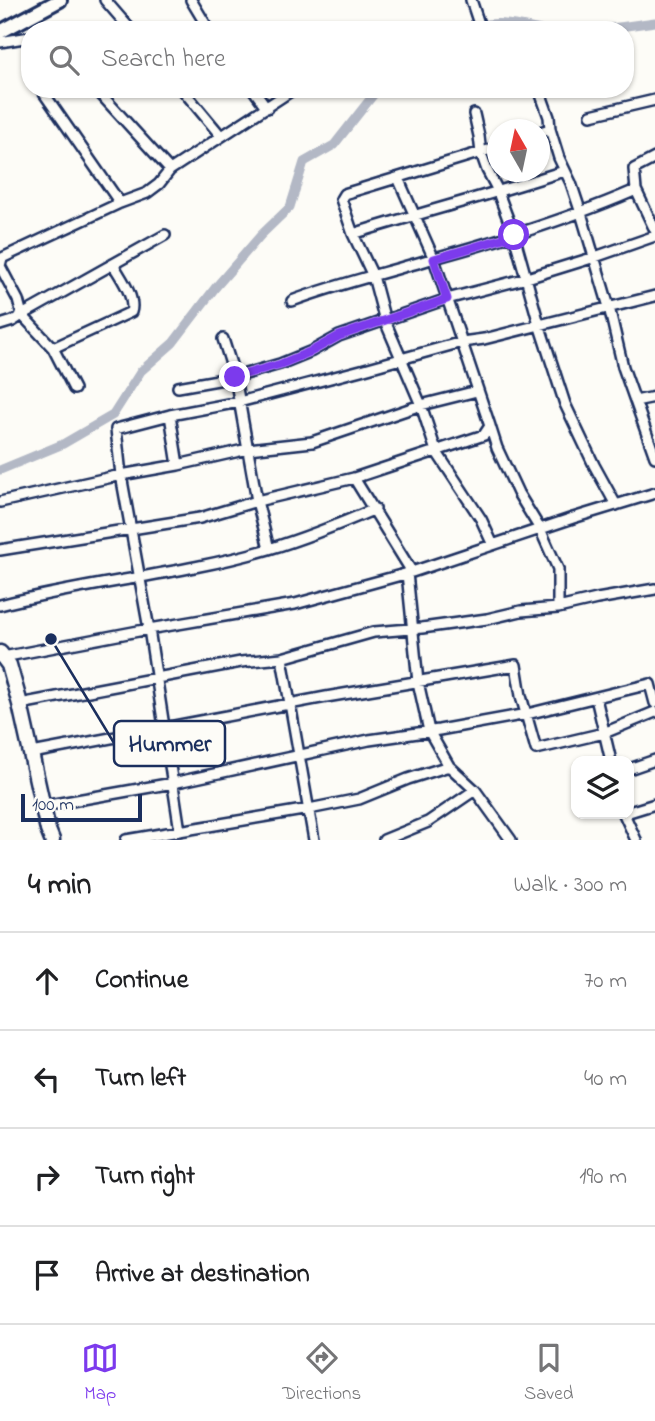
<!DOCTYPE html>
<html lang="en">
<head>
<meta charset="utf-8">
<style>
  body { margin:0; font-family:"Indie Flower",sans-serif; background:#f6f6f6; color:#202124 }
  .controls { position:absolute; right:21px; bottom:21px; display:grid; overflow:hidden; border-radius:14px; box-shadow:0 2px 5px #0004 }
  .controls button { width:63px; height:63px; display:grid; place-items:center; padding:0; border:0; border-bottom:2px solid #e0e0e0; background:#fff; color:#202124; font:35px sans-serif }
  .compass { position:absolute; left:487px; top:119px; width:63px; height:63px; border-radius:50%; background:#fff; box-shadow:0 2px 5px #0004; rotate:351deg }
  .scale { position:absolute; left:21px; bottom:18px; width:121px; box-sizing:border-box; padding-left:7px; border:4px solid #1b2f5e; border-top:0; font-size:19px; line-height:24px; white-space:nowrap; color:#1b2f5e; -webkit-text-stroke:5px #fdfcf7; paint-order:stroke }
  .stop { position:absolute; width:21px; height:21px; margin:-16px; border:5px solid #7c3aed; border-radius:50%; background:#fff }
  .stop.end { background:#7c3aed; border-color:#fff; box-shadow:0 2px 7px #0008 }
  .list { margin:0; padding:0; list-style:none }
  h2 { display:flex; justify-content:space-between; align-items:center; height:91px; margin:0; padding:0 28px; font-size:30px }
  h2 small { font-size:23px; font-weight:400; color:#757577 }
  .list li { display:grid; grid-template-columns:46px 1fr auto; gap:21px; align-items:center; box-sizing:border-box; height:98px; padding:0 28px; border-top:2px solid #e0e0e0 }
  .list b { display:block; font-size:26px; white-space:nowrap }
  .list em { font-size:23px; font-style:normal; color:#757577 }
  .icon { flex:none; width:38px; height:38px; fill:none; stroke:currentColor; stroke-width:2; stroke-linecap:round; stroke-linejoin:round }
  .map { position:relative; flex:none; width:655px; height:840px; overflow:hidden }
  .search { position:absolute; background:#fff; box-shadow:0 2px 5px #0004; left:21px; right:21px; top:21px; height:77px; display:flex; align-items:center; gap:18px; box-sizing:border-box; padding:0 24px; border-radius:28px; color:#757577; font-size:26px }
  .sheet { height:483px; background:#fff }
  nav { display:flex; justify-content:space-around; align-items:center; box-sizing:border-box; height:98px; border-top:2px solid #e0e0e0; background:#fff; font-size:19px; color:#757577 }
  nav a { display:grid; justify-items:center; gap:4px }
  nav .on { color:#7c3aed }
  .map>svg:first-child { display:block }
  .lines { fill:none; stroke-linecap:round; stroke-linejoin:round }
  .canal { stroke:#b3b8c5; stroke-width:9 }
  .street-casing { stroke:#1b2f5e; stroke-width:14 }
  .secondary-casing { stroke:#1b2f5e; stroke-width:18 }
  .primary-casing { stroke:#1b2f5e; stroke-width:19 }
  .street { stroke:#fdfcf7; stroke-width:9 }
  .secondary { stroke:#fdfcf7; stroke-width:12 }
  .primary { stroke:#fdfcf7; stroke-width:14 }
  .route { stroke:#7c3aed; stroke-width:9 }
  .leader { fill:none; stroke:#1b2f5e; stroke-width:2.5 }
  .callout-dot { fill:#1b2f5e; stroke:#fdfcf7; stroke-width:2.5 }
  .callout { fill:#fdfcf7; stroke:#1b2f5e; stroke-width:2.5 }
  .callout-label { font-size:24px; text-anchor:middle; font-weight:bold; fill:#1b2f5e }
</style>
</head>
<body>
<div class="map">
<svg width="655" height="840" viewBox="0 0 655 840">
  <rect width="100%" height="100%" fill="#fdfcf7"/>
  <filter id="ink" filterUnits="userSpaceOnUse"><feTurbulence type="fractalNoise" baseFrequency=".0143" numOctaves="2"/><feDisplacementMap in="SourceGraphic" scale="14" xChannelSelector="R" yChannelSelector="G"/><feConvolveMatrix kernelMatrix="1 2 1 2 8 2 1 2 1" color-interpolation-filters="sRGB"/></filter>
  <g filter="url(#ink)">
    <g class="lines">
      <path class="canal" d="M462 30C492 19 511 24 540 30
        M598 30 655 22
        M0 470 63 444 113 415 141 371 173 343 215 288 261 235 290 207 304 162 334 145 378 89"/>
      <g class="street-casing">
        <path id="street" d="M105 0 131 30
          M191 0 209 30
          M471 0 481 30
          M0 42 30 37
          M41 89 120 203
          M182 89 221 136
          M253 89 267 108
          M539 89 549 117 550 129 559 158 571 183 581 213 609 307 623 367 655 457
          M474 114 479 136 481 153 487 170 496 187 514 235 539 324 565 404 594 465 616 505
          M591 115 655 100
          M540 132 550 129
          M655 158 634 169 636 190 655 230
          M170 170 294 89
          M353 234C423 212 494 194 564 171
          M292 301C337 284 385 273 431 259 501 240 569 219 636 190
          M0 325 13 321 22 315 18 300 0 266 2 258 120 203 147 193 159 184 170 170 96 89
          M223 339 235 377 257 501 269 549
          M53 348 131 312C136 297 120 277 113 264
          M178 387 235 377 280 364 312 351 339 336 447 299 527 278 595 257 655 236
          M74 389 53 348 22 315 165 235
          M635 401 655 397
          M170 415 178 465
          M490 426 497 448 518 493 540 529 558 569V608
          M354 478 412 572
          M0 502 121 475 178 465 248 449 312 442 421 405 477 391
          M493 545 481 519 436 451 421 405 385 321 373 276 353 234 341 199 344 194 498 147
          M0 550 200 518 257 501 354 478 484 435 490 426 434 259 398 178
          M407 573 418 682 429 731 449 766 475 790 511 840
          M0 605C89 582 181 575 269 549 305 538 340 524 375 509
          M3 657 149 629 295 604 412 572 573 518 655 493
          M282 658 314 840
          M596 698 611 761
          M20 704 241 662 282 658 374 632 422 628 487 619 521 611 558 608 597 599 655 589
          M32 753 326 697 516 665 521 696 536 749 604 733 655 712
          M629 769 655 760
          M43 806 173 783 369 740 439 730 527 714 650 684 655 703
          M629 812 655 804
          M624 814 636 840
          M180 831 149 629 121 475 116 429 170 415 239 402 361 370 462 342 484 339 655 296
          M126 840 309 809 359 799 408 779 449 766
          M384 840 428 822 475 790"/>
      </g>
      <g class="secondary-casing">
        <path id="secondary" d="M0 32 60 0"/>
      </g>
      <g class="primary-casing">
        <path id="primary" d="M0 653 9 665 20 704 48 830 52 840"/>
      </g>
      <use href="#street" class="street"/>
      <use href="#secondary" class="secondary"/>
      <use href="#primary" class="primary"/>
    </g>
  </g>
  <g class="lines" filter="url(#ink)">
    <path class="route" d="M235 377 281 364 312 351 339 336 447 299 434 259 514 235"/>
  </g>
  <path class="leader" d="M51 639L114 743"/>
  <circle class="callout-dot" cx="51" cy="639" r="7"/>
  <rect class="callout" x="114" y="721" width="111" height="45" rx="7"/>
  <g class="callout-label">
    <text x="170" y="751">Hummer</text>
  </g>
</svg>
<div class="controls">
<button><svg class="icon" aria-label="layers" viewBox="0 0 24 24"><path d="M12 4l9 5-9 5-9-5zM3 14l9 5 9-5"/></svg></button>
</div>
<svg class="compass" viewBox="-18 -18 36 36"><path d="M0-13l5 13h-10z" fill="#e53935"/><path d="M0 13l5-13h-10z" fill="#757577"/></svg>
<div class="scale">100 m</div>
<div class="stop" style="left:514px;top:235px"></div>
<div class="stop end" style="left:235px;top:377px"></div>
<div class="search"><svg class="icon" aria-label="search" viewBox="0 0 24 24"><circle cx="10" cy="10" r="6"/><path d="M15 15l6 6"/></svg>Search here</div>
</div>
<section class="sheet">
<h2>4 min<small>Walk · 300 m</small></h2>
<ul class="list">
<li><svg class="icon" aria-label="ahead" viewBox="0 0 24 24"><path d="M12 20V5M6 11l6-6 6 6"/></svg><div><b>Continue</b></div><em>70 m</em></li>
<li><svg class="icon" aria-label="left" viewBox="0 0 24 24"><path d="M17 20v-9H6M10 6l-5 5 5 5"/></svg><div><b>Turn left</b></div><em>40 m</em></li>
<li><svg class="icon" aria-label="right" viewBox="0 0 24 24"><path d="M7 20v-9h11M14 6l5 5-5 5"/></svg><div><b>Turn right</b></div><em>190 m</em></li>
<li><svg class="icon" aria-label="arrive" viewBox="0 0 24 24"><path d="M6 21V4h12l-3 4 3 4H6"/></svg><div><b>Arrive at destination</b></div></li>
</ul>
</section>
<nav>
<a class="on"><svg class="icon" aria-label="map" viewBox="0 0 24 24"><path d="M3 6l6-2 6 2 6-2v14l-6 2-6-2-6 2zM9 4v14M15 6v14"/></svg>Map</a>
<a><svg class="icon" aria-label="directions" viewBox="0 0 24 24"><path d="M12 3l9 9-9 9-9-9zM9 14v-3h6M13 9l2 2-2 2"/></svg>Directions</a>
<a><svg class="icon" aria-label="saved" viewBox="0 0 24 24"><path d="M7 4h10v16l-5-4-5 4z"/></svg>Saved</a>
</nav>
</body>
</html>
